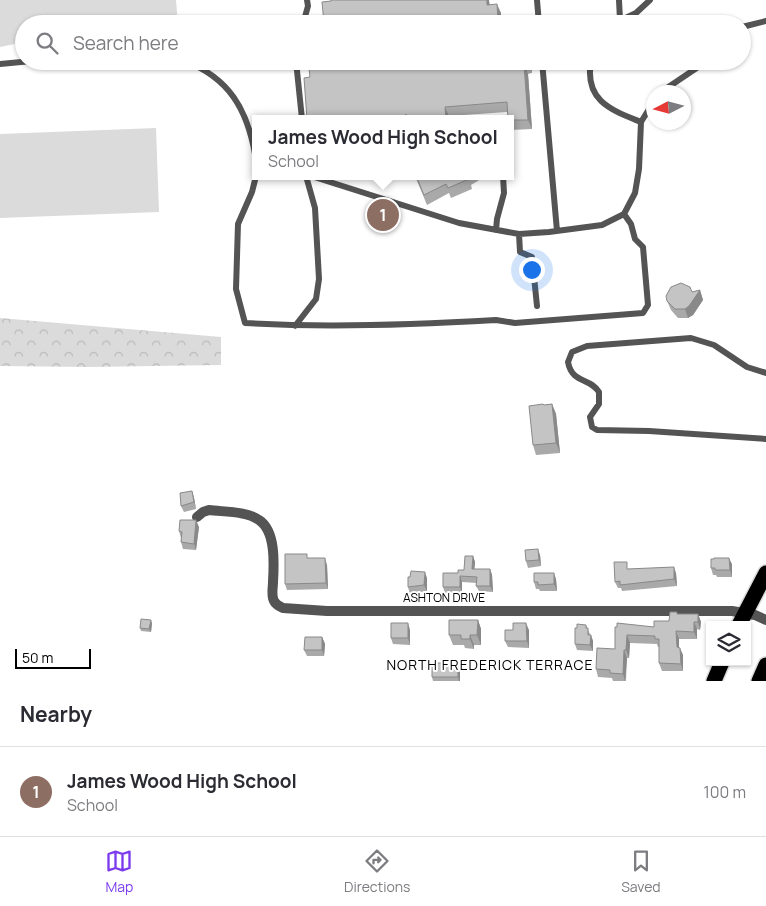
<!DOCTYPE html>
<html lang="en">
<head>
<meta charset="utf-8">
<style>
  body { margin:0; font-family:Manrope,sans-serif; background:#f7f7f7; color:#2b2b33 }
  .controls { position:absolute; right:15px; bottom:15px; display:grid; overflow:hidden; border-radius:0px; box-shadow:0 1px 4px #0004 }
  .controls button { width:45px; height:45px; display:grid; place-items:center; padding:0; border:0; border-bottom:1px solid #e1e1e2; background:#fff; color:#2b2b33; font:25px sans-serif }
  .compass { position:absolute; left:646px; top:85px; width:45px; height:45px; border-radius:50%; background:#fff; box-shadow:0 1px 4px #0004; rotate:264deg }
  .scale { position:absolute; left:15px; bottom:12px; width:76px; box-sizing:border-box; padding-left:5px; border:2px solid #000; border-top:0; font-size:14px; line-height:18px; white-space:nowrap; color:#000; -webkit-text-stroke:4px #fff; paint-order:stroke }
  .you { position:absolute; left:531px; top:269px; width:18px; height:18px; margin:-12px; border:4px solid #fff; border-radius:50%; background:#1a73e8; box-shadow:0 0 0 8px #1a73e833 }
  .badge { display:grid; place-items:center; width:32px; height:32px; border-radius:50%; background:#7c3aed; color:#fff; font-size:16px; font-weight:700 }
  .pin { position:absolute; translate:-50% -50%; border:2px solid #fff; box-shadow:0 1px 5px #0006 }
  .popup { position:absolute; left:252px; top:115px; width:262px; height:65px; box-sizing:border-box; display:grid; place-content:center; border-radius:0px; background:#fff; filter:drop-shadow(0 1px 4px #0005); font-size:16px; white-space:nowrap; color:#7c7c81 }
  .popup b { font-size:19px; color:#2b2b33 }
  .popup::after { content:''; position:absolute; left:50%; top:100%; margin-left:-10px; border:10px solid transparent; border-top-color:#fff }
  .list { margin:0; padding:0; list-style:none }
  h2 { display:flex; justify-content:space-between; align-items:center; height:65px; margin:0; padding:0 20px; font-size:21px }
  h2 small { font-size:16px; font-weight:400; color:#7c7c81 }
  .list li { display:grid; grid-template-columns:32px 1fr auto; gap:15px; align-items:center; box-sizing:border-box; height:90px; padding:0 20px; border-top:1px solid #e1e1e2 }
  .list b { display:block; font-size:19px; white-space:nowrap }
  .list p { margin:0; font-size:16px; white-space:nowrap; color:#7c7c81 }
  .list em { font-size:16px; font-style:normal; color:#7c7c81 }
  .icon { flex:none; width:28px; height:28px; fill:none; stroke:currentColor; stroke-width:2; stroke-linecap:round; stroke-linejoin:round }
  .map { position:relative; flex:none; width:766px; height:681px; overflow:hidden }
  .search { position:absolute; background:#fff; box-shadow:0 1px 4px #0004; left:15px; right:15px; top:15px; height:55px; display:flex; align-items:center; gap:12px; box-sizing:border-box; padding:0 18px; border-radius:28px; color:#7c7c81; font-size:19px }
  .sheet { height:155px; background:#fff }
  nav { display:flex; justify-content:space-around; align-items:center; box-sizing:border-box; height:70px; border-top:1px solid #e1e1e2; background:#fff; font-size:14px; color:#7c7c81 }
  nav a { display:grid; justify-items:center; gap:2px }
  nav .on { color:#7c3aed }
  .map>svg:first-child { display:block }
  .forest { fill:url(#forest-crowns) }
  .park { fill:#dbdbdb }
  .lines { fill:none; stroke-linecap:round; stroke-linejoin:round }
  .highway-casing { stroke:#dbdbdb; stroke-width:18 }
  .lane { stroke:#545454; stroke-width:6 }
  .street { stroke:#545454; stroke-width:10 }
  .highway { stroke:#000; stroke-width:15 }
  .wall { fill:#a9a9a9 }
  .shaded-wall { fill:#898989 }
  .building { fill:#c4c4c4; stroke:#898989 }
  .labels { text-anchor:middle; stroke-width:4; stroke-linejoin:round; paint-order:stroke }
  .street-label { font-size:12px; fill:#000; stroke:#fff }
  .neighbourhood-label { font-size:14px; letter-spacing:1px; fill:#000; stroke:#fff }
</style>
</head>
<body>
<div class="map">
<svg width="766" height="681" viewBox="0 0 766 681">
  <defs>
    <pattern id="forest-crowns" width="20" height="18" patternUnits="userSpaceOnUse" patternTransform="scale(1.25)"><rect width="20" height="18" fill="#dbdbdb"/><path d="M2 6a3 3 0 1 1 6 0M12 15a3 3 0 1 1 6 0" fill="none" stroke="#bababa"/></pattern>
  </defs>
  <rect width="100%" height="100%" fill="#fff"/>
  <path class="forest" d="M0 318 221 337V365L89 367 0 366Z"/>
  <path class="park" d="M0 0H176L178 24H24V42L0 47Z
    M156 128 159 212 0 218V134Z"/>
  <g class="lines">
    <g class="highway-casing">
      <path id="highway" d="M739 625 766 573
        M714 681 722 662
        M759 681 766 665"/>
    </g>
    <path class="lane" d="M537 0 539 24
      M619 0 620 20
      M303 24 308 6 307 0
      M613 24 636 13 650 0
      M742 27 766 21
      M185 61C229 78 247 109 255 154
      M296 61 302 119
      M542 61 557 231
      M591 61C584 101 611 110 641 122
      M0 64 32 61
      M661 92 707 61
      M256 176 252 192 238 224 236 289 245 323C329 328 412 325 496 320L515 323 643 313 648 305 643 247 635 239 631 224 624 214 635 193 639 169 641 122 654 101
      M311 176 459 223 519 234 549 232 602 225 624 214
      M496 230 497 219 504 193 503 176
      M519 234 520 252 532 257 537 306
      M295 326 316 299 319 279 315 208 306 176
      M766 373 747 367 714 345 691 338 587 346 572 352 568 362C572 384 590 377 599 392V404L590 417 592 427 597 430 649 431 766 439"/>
    <path class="street" d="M197 517 203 512 209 510C224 512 246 511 259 520 276 531 274 564 273 582 273 587 271 596 274 601 276 605 279 606 283 608L327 611H732L755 615 766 620"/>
    <use href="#highway" class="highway"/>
  </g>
  <path class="wall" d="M530 61 532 73 528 74 532 129 511 130 510 119 507 112 449 116V119H307L310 77Z
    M415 176H486L471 185 472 189 451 198 449 193 427 205Z
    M700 290 703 300 693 315 688 318H678L671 310 667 301 692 292Z
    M552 404 556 414 560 453 536 455 533 445 544 405Z
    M192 491 194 498 196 509 184 512 181 506Z
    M199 527 196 550 183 549 181 542V538L179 531Z
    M540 555 541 566 528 568 526 561Z
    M473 556 475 562 474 569H490L492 575 493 592 479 591 476 586 477 583 462 582V592L445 593 443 587 458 573 464 570Z
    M308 558 327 565 328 589 287 590 285 584Z
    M732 564V577H717L716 575H713L711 568Z
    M629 569 676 573 677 586 622 591 621 588H618L615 582Z
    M427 578V591L410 594 408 587Z
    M556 579 557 591H540L539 589H536L534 582Z
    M678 614H698L701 622 700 630 697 629V639H679V648L683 655V671H662L659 663V647H658L657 644 630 643 629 658H627L626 681H613L612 678 598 677 596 669 615 649V627H654L669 621Z
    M478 620 481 629V645H474V649L465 648 464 645H453L449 635Z
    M152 623 151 632 141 631 140 628Z
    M586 625 593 641V651L577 650 575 644 577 628Z
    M410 630V645L393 644 391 638Z
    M513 630H529V648L508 647 505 641Z
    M322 637 325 644 324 656H307L304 650Z
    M460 669V681H433L432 677Z"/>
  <path class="shaded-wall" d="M487 0H489L491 14 487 5Z
    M497 4 501 13V24H498Z
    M528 61H530L532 73 528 64Z
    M524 64 528 74 532 129 528 120Z
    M445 107 449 116V119H446Z
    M406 114 408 119H401Z
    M700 290 703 300 693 315 688 318 685 309Z
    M552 404 556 414 560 453 556 443Z
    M192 491 194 498 196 509 194 502Z
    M196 520 199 527 196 550 194 544Z
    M538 549 540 555 541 566 539 560Z
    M473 556 475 562 474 575 472 569Z
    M325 558 327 565 328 589 326 583Z
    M729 558 732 564V577L730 570Z
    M674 567 676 573 677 586 674 579Z
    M490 569 492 575 493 592 490 586Z
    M425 572 427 578V591L424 585Z
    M554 573 556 579 557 591 554 584Z
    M460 576 462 582V592L460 587Z
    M698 614 701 622 700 630 698 622Z
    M151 620 152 623 151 632 149 629Z
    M478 620 481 629V645L477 635Z
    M694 622 697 629V639L694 632Z
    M408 623 410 630V645L408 638Z
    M526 623 529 630V648L527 641Z
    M676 631 679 639V655L677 647Z
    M470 635 474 645V649L470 639Z
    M591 635 593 641V651L590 645Z
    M627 635 630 643 629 658 626 650Z
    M322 637 325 644 324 656 322 650Z
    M680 648 683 655V671L681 664Z
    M624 650 627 658 625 681 623 674Z
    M458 663 460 669V681H459L458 677Z"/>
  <path class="building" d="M331 0H487V5L497 4 498 24H331V23H324L322 2 331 1Z
    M308 61H528V64H524L528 120H510V119H508L507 102 445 107 446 119H406V114L401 119H307L304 78 310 77Z
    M416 176H467L469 179 448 188 446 184 424 195Z
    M681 283 690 287 692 292 700 290 689 306 685 309H675L667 301 666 296 671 287Z
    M543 404 544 405 552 404 556 443 533 445 529 406Z
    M192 491 194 502 181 506 180 493Z
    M180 520H196L194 544 181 542 182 532 179 531Z
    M538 549 539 560 526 561 525 550Z
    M285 554H307V558H325L326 583 285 584Z
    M465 556H473L472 569H490V586H476L477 577 460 576V587H443V573H458V570H464Z
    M714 558H729L730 570H715V568H711V559H714Z
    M614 562H627V569L674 567V579L620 585V581L615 582Z
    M411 571 425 572 424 585 408 587V577H410Z
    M534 573H554V584L538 585V582H534Z
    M670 612H677V614H698V622H694V632L676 631 677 647 680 648 681 664 659 663V639H655V636L627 635 626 650H624L623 674 610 673V670L596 669 597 648 615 649V627H617V623L654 627V621H669Z
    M141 619 151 620 149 629 140 628Z
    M449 620H478L477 635H470V639H461V635H449Z
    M391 623H408V638H391Z
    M513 623H526L527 641H505V630H513Z
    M577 624 586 625V628H588V635H591L590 645 575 644V628H577Z
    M305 637H322V650H304Z
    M432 663H458V677H432Z"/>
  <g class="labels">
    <g class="street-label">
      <text x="444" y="602">ASHTON DRIVE</text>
    </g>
    <g class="neighbourhood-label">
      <text x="490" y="670">NORTH FREDERICK TERRACE</text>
    </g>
  </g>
</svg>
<div class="controls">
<button><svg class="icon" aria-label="layers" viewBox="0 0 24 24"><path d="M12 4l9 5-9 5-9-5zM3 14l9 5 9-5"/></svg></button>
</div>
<svg class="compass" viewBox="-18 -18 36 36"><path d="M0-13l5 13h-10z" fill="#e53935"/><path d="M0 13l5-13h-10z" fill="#7c7c81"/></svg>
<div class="scale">50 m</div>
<div class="you"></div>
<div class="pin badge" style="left:383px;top:215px;background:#8d6e63">1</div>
<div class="popup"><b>James Wood High School</b>School</div>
<div class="search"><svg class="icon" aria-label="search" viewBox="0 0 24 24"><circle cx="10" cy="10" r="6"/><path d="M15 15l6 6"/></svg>Search here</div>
</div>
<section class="sheet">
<h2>Nearby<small></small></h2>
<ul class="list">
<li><span class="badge" style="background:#8d6e63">1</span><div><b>James Wood High School</b><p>School</p></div><em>100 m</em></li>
</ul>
</section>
<nav>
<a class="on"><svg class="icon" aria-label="map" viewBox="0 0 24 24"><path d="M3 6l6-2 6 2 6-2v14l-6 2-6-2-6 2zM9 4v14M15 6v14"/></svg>Map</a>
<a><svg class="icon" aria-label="directions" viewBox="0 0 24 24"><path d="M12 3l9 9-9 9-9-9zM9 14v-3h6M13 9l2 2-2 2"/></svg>Directions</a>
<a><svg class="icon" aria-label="saved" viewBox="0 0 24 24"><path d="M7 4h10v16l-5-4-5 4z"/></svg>Saved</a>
</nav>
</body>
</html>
